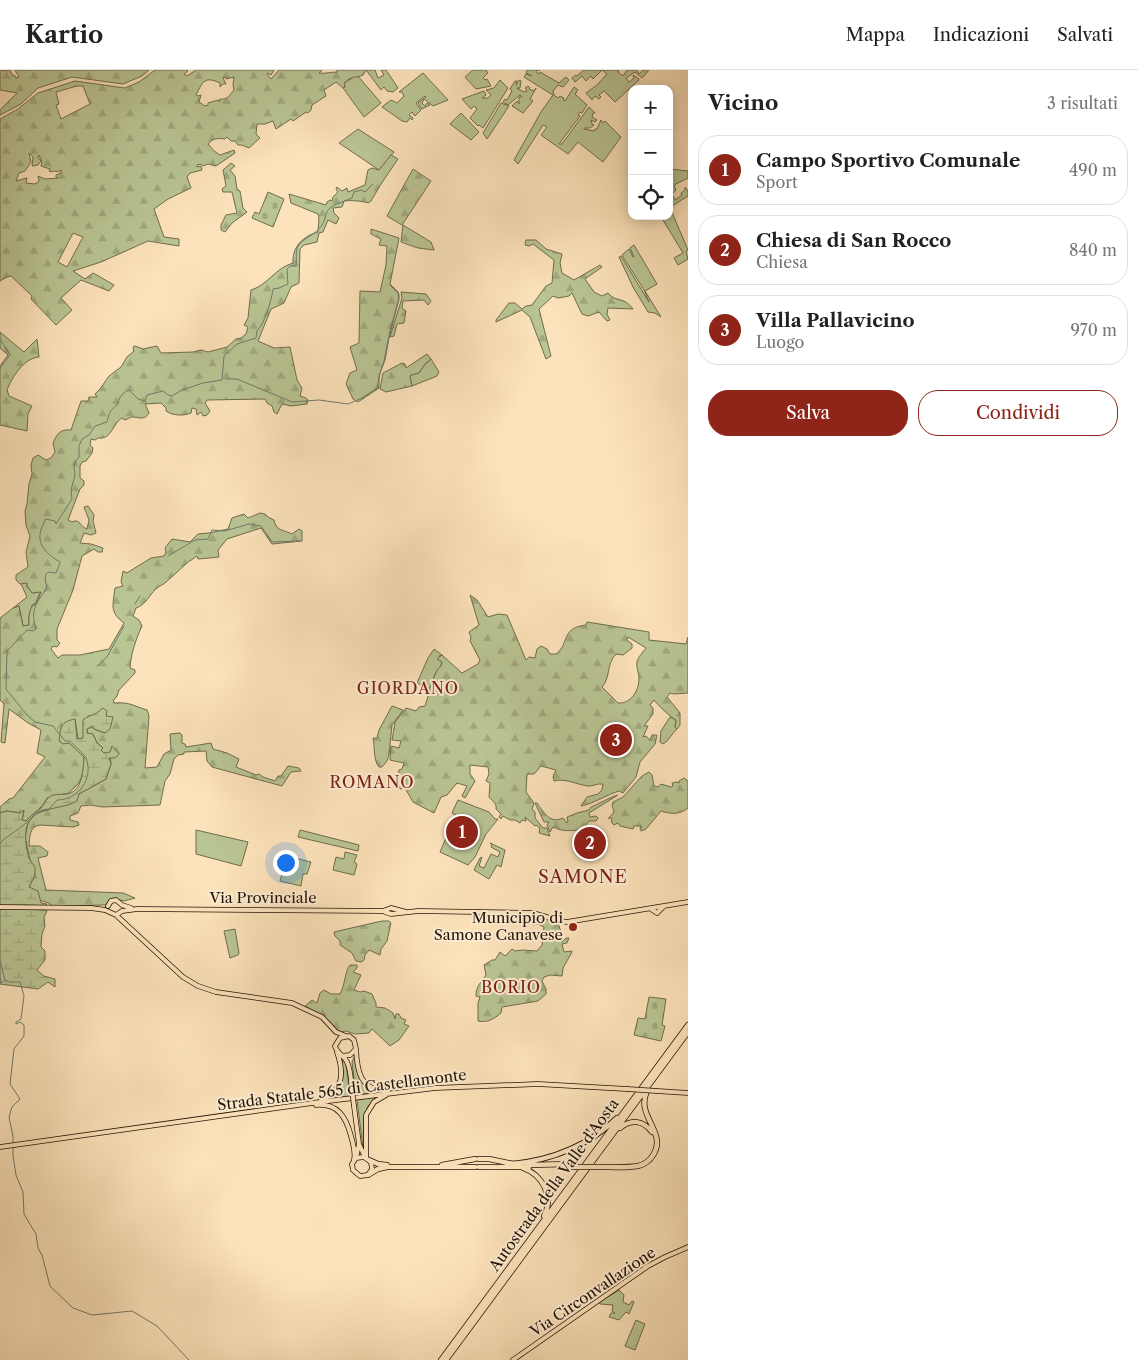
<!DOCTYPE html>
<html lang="it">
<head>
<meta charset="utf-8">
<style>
  body { margin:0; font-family:"Libre Caslon Text",serif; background:#f2f2f2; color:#222 }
  .controls { position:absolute; right:15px; top:15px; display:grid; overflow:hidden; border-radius:10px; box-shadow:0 2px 12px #0003 }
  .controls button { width:45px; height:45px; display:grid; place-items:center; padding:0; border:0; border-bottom:1px solid #e0e0e0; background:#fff; color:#222; font:25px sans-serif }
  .you { position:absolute; left:285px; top:792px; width:18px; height:18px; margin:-12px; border:4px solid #fff; border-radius:50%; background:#1a73e8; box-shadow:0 0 0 8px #1a73e833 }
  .badge { display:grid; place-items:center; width:32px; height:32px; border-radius:50%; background:#8f2418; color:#fff; font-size:16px; font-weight:700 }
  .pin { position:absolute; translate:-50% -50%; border:2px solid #fff; box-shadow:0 1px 5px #0006 }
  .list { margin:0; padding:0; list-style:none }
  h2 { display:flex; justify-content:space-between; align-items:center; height:65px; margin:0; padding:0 20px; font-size:21px }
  h2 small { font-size:16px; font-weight:400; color:#767676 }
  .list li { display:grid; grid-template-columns:32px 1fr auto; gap:15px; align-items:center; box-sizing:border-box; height:70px; margin:0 10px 10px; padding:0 10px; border:1px solid #e0e0e0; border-radius:20px }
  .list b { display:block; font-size:19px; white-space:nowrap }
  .list p { margin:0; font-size:16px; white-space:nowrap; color:#767676 }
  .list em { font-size:16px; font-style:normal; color:#767676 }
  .actions { display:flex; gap:10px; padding:15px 20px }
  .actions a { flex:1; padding:11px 0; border:1px solid #8f2418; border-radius:20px; text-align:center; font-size:18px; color:#8f2418 }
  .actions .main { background:#8f2418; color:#fff }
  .icon { flex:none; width:28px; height:28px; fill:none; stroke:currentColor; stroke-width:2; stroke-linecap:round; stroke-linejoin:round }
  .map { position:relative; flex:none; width:688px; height:1290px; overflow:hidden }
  header { display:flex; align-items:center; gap:30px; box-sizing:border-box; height:70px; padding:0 25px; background:#fff; border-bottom:1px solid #e0e0e0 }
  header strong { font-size:24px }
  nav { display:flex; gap:28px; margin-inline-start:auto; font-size:18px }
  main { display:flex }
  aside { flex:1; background:#fff }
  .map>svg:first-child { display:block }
  .green { fill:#bac594; stroke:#6f6c4d }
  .forest { fill:url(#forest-firs); stroke:#6f6c4d; fill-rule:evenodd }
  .wetland { fill:url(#wetland-marsh); stroke:#6f6c4d }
  .cemetery { fill:url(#cemetery-stones); stroke:#6f6c4d }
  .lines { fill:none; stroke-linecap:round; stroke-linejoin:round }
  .stream { stroke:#6e7a6c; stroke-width:1 }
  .major-casing { stroke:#241306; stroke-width:5.5 }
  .highway-casing { stroke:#241306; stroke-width:6 }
  .major { stroke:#fde3bb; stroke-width:4 }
  .highway { stroke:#fde3bb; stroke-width:4.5 }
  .major-bridge-casing { stroke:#241306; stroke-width:5.5; stroke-linecap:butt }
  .highway-bridge-casing { stroke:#241306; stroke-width:6; stroke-linecap:butt }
  .major-bridge { stroke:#fde3bb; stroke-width:4 }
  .highway-bridge { stroke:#fde3bb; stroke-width:4.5 }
  .poi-dot { fill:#8f2418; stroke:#feedd3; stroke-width:2 }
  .labels { text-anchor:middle; stroke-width:4; stroke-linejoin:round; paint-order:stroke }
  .street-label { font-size:15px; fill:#241306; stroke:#feedd3 }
  .poi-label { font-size:15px; fill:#241306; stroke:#feedd3; text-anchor:end }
  .neighbourhood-label { font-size:16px; letter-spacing:1px; fill:#7a1f14; stroke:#feedd3 }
  .quarter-label { font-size:18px; letter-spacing:1px; fill:#7a1f14; stroke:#feedd3 }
</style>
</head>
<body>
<header>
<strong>Kartio</strong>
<nav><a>Mappa</a><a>Indicazioni</a><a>Salvati</a></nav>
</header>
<main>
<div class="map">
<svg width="688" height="1290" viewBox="0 0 688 1290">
  <defs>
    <pattern id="forest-firs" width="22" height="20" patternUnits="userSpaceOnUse" patternTransform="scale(1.25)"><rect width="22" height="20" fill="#bac594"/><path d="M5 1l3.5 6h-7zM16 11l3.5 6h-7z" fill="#a0a87e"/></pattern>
    <pattern id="wetland-marsh" width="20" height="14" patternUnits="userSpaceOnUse" patternTransform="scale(1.25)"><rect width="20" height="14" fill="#bac594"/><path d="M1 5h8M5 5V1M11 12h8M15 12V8" fill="none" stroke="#a0a87e"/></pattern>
    <pattern id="cemetery-stones" width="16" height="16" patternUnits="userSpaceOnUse" patternTransform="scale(1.25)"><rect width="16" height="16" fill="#bac594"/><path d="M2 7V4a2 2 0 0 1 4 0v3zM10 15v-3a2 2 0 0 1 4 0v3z" fill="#a0a87e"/></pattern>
  </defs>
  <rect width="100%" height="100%" fill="#fde3bb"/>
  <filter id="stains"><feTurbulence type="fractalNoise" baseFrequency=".004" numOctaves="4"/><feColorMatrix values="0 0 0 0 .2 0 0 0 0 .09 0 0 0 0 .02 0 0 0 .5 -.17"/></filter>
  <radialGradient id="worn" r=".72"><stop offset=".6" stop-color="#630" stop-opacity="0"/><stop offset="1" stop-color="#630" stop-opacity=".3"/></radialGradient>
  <path class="green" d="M366 0H375L378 8 384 5 381 0H386L398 18 393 22 387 21 384 17 381 20Z
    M473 0H486L488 3 483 8 485 10 487 9 491 16 476 19 465 7Z
    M527 0H540H537L536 2 539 4 540 2 559 13 566 7 569 10 563 17 558 15 553 21 554 25 558 28 560 26 564 28 563 30 565 31 574 17 578 20 575 24 587 35 582 43 580 42 578 45 580 46 559 74H562L589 37 595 43H593L592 47 597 50 595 52 591 50 592 54 594 55 590 58H584V59L594 61 595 59H597L601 50 603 53 605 51 621 67 603 92 578 72 568 84 541 65 547 57 543 55 518 94 514 90 541 42 553 25 524 7 526 4 532 6 526 3Z
    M584 0H619L618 2 623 6 627 0H637L639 4 643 0H649L642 8 635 2 626 8 629 12 634 8 633 5 638 8 639 10 615 32 604 21 599 25 601 27 599 29 595 26 592 30 586 23 597 15 607 4 602 0 593 9 591 6 586 11 582 6 575 12 572 8 576 5 577 6Z
    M423 3 448 30 433 36 424 29 422 33 425 36 427 33 430 35 422 39 418 33 426 27 425 26 416 33 421 40 415 46 412 42 409 45 413 48 412 50 410 48 407 52 402 51 382 37 391 30 397 33 404 26 402 22H399Z
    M357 5 381 33 364 47 343 18 345 17 344 13Z
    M500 10 508 18 483 58 479 55 478 56 470 48 477 39 474 36 471 39 462 29 484 21 486 25 482 28H488L491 25 486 20 494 18Z
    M519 10 521 11 520 18H517L524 22 527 21 525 18 528 16 530 18 529 19 534 21 536 18 530 29 533 31 523 43 512 36 517 31 519 34V27H522L520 25 508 35 503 32 505 29 507 30 512 21 510 19 515 11H517L516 15Z
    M501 33 509 36 487 69 483 63Z
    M461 43 479 62 471 70 450 54Z
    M358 59 394 82 379 100 339 73Z
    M669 99 688 101V108L674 115 676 120 672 124 675 130 682 125 681 123 685 120V117L688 121V126L672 136 669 129Z
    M671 140 688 180 686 181 688 189 678 195 674 188 683 183 663 150 666 146H669Z
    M634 175 657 214 645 221 661 247 655 243 648 242 633 217 619 187 621 186 649 232 644 220 622 185 629 179 633 187H634L630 178Z
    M431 289 439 302 437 306 412 316 410 307 411 305 419 303 425 294Z
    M27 512V517L33 523 41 521 35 534 32 535 29 546V555L23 556 19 536 13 538 27 527 21 514Z
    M434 579 442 585 439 586 442 592 441 596C433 602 434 614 427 622L422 617V615L417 613 428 588Z
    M670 647 676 650 675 657 677 659C672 663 669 671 663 674L660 672 661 661Z
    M458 730 489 742 495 749H498L486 764 475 787 468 795 440 782 456 745 452 743Z
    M196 760 248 772 241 796 196 784Z
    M300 760 359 775 358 781 298 767Z
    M490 773 505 780 501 797 497 795 489 809 474 800 480 788 482 787 479 796 484 798 491 784 498 787 500 782 491 777 492 775Z
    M345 782 357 785 354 792 357 794 354 805 333 800 336 787 344 789Z
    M287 786 311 792 307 804H303L301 816 280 811Z
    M235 859 239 883 238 885 230 888 224 861Z
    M355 985C355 1007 363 1010 379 1022L356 1025 352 992Z
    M342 987 346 994 350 1026 327 1029C345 1014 343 1009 342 987Z
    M378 1026 368 1036 364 1046 363 1078 357 1030Z
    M619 1220 624 1225 623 1232 629 1235 632 1231 634 1232 629 1244 626 1242 619 1250 609 1247 611 1243H615L612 1241 613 1235 600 1234 599 1232Z
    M636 1250 645 1254 635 1280 625 1276Z"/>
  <path class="forest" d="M0 0 5 1 10 0 12 5 15 6 16 8 19 7 15 0H149L142 6 123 14 72 7 38 18 21 34 0 45V40L17 23 0 20Z
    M155 0H187L188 1 184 4 187 6 196 0H274L271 5 268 3 267 4 271 9 279 0H322L319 3C325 4 331 2 337 2V0H366L363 5C355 9 354 4 344 13L345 17 343 18 336 12 324 20 326 26 312 35 311 40 308 43 306 42 293 51 291 49 276 59 273 51 265 54H257L256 64 260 68 249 78 242 75H238L235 71H231L227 67 225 69C218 68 213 68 208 74L214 81 220 85 234 80 235 83 216 96 208 94 203 96 201 94 197 95V97L201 96 202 100 190 103 187 107 191 118 168 129 154 139 164 167 179 169V176L148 171 101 192 73 201 85 209 93 203 114 215 109 221 81 210 61 228 72 240 56 255 31 229 32 226 11 206 7 207 0 211V49L18 39 38 23 75 11 125 18 139 12ZM225 7 226 9 234 7 233 15 234 20C229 26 227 30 220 29L219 32 218 30 208 33V35L205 36 199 32 201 25 198 26 196 25C203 11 205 6 220 13V17L223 14H226L223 8ZM77 16H83L90 34 61 49 56 35 59 34 56 22ZM29 83 33 87 32 96 38 95 41 91 38 87 39 85 42 91 41 96 50 99 49 101 51 102 54 101 58 102 61 100V103L56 105V107L58 108 45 109 38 106 39 111 35 114 26 113 27 108 16 111 19 103 25 101 31 92ZM73 163 83 167 67 197 58 192Z
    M391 85 398 89 381 114 371 131 368 133C364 131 349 130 344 131L342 137 333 138 334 143 339 148 336 154 328 150 323 162 319 163 317 172 304 175 300 179 299 213 291 217 284 233 271 239 258 271 274 278 290 277 297 310 302 318 300 326 306 328 308 330 307 334 291 336 282 334 277 344 274 342 272 336 267 333 265 329 207 330 205 333 210 341 207 345 203 346 201 342 197 345 196 339 192 338 191 343C184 346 173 346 166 341V338L161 333 145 334 149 343C144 351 139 347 132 347 130 347 128 349 125 350L122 348C112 354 112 370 98 368L95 370 91 369 90 375 93 378 92 383 86 391 82 392 80 396V408L84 411V415L80 419 68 450 72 452C80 448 80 457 87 459L89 450 84 437 88 436 94 445 93 451 96 463 91 465 84 463 80 473 91 474 103 478 102 482H98L94 479 82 486 73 520 57 559V570L60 573 57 577 53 576 51 579 58 588 62 585H80L109 579 124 553C109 542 113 535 115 518L123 516 121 512 123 501 127 503 130 501 151 488 164 486 166 482 165 478 172 469 190 472 198 464 209 463 228 459 232 448 244 444 248 448 260 443 265 444 268 447 274 450C276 461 284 460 292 464L299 459 302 461V471L272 474 261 458 227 469 218 480 219 487 198 489 197 486C185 493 177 503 166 512 163 515 159 516 156 519 149 525 146 535 136 538L133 546 139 550 142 556C136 569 131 583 130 598L135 600V603L119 620 117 626 113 631 115 633C131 632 133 636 147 640L149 646 145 698 157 697 164 684 171 680 170 664 180 663 182 665V673L185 674 186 677 211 673 213 679 227 683 239 689 236 697 256 705 259 704 263 707 275 711 278 706H281L288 696 299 698 301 701 291 702 282 716 212 697 207 691 206 681 184 682V684L178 685 174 689 170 704 165 711 160 735 102 737 91 735 81 736 78 743 70 746V750L78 752 79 755 73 757 40 755C29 757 30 766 29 776H40L48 782 47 786 38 788 46 820 123 823 135 828 124 831 113 828 105 835 51 836 49 833 39 830 29 817 35 805 30 790 25 767 28 753 35 744 65 734 79 724 106 709 111 694 110 683H104L101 680 103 678 97 673 93 664 87 663V659L93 656 94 659 105 663 96 645 88 646 83 668 78 669 75 649 69 673 84 686C83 706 83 712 67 724H63L47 728C42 739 33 743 26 751L22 750 24 741 20 743 7 741 0 743V737L9 729 13 728 45 687 37 683 41 660 28 653 9 639 5 673 1 672 4 634 0 630V548L13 538 19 536 23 556 29 555C29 548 28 537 36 534L41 522 32 523 27 516V513L20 514 16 510V505L28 497 26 482 30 466 26 455 25 441 27 434 29 414 32 404 31 395 33 388 38 385 46 390 51 388 55 382 53 373C57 364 60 359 71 360L81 331H88L89 327H97L95 324 100 319 109 306 121 297 127 287 134 281 133 277 135 276 143 279 157 276 161 283 193 282 201 280 208 282 227 277 236 269 241 268 246 264 248 257 244 255 248 248 251 220C268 215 275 198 293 193 292 177 303 166 318 162L319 148 318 144 291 133 289 124 326 135 327 132 330 130 332 131 333 127 338 122 336 119 337 117 342 121 347 118 348 122 365 115 368 100 372 98 379 100Z
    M231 93 235 96 230 100 235 106 237 119 240 121 243 138 247 142 232 153 225 162 221 160V155L226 145 237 143 232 122H223L222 119 226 116 223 100Z
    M413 99 431 111 402 155 387 146Z
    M403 155 431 172 434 180 418 178 401 172Z
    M371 159 399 168 390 214 398 222 399 229 389 268 385 290 379 306V318L358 332 353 329 346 314 350 303 357 300 350 277 359 273 360 221 380 222 386 195 387 176 379 175 381 169 371 164Z
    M526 170H536L546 179 562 184 560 193 562 203 574 210 600 195 602 197 585 209 594 222 602 226 608 223C616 233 624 226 633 239L608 238 607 244 610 250 607 251 599 242 588 246 582 244 572 223 569 226 558 228 553 226 539 239 551 286 546 289 530 247 522 240 496 252V250L509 233H515L522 239 526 236 532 235 546 216 552 213 554 190 533 174 529 176 525 175Z
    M401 222 426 224 431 231 428 235 424 230 403 231 402 238 406 241 404 253 397 254 394 266 390 267 402 228Z
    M0 262 24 282 37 269 39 287C24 288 12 307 7 320L9 326 32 336 28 344 27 361 0 355V296L8 285 0 278Z
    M427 284 431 289 425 294 419 303 411 305 410 307 412 316 386 322 380 319 383 303 402 293 405 294 406 298Z
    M470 525 477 530 488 547 498 544 507 545 526 590 529 587 535 588 537 579 541 576 547 579 550 584H556C570 574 560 558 586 555L587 552 649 562V570L686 574 688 567V623L674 624 670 623 667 627 680 643V655L677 659 675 657 676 650C670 647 657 634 654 630L650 635 653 638V644L644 656H648L643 667 646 666 650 670 652 665H657L655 674 640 692 636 707 623 723 619 721C606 725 595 733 581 736L587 727 598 724 602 720 603 714C596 713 593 717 587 716 576 714 564 708 554 711L553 706 556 700 541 696 534 704H527L526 722 534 733 532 739 535 742V748L543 758H547L550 766 539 763 540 758 536 755 535 756 525 747 526 751 522 750 520 753 515 750H510L503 746 501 749 499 747 501 744 496 739C497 733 493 732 489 727L490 713 486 711 489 704 488 697 470 695V704L475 711 465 728 462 726 467 716 457 713 447 725 441 727 434 743 413 732 405 718 400 719 398 714 399 700 402 699 404 693 390 690 391 676 399 678 401 671 392 670 395 652 406 638 416 641 419 637 425 636 429 623 427 622C434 614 433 602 441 596L442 592 437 589 442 585 462 603 478 594 480 590 470 571 471 567 469 562 479 555ZM628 567 646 578C643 582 638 587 637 592 636 597 639 603 639 608 639 621 631 634 618 633L602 617C611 607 606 594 616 584L623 585 632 578V574L627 570Z
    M392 636 403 640 392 655 389 685 387 691 382 697H379C373 690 375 677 373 668H377L379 660Z
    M649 702 652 705 654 716 658 717 661 714 671 717 673 716 672 713 676 712 679 713V711L684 708 688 711V738C679 745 671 744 661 741L646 759 641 761 640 759 641 756H634L633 759 620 756 618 753 614 755 612 753 611 747 608 749 614 742 612 735 613 732 623 727 642 706Z
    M618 725 589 743 590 747 596 746 598 748 596 751H589L583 759C572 761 563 762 553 757L550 762 547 755 549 752H544L535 733H537C544 743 550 754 563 748L567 753 568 752 567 747 577 743 589 740 591 737C599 734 610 727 618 725Z
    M531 845 541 846 558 853 562 865 559 871 562 872 566 868H569L567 873 562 874 564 882 572 881V882L563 898 562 906 550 905 544 907 542 911 546 919V924L538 931 502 937 501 943C494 949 487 953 478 951V933L480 927 476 926C476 916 481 913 486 905L484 895 492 890H495L500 882 505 886 512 879 515 881 522 880 537 881 542 875 544 857 538 854 533 855 534 848Z
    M382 851H389L391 853 387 871 381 879 380 885 369 880 365 885 364 890 361 892 356 891 352 883 340 875V871L335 866 334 862Z
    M350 895H357V898L353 902 361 905 354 920 360 922 364 921 372 924 376 933V937L385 938 393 943 395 949 396 944H399L401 948 406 950 404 954 409 956 399 970 390 976 372 959 371 960 369 963 355 964 346 961 341 962 337 960 325 947 305 936 312 930 317 933 320 923 324 920 331 924H340C345 915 345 901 350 895Z"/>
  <path class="wetland" d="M103 638 107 641 106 646 113 647 110 659 105 663 94 659 93 656 87 659V663L93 664 97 673 103 678 101 680 104 683 110 682 112 676 119 684 115 688H109L111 694 106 709 79 724 77 731C65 738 49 737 36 744 22 752 25 775 29 788 31 792 34 795 35 798 36 805 32 811 29 817L38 821 41 833 47 834 45 836 22 835 21 839 45 840 47 841 44 847 45 856 42 864 41 877 45 881V890L37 900 44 906 55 909V917L48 912 38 919 0 914V743L7 741 20 743 24 740 22 750 26 751C31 745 35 743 41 738 44 735 45 731 48 728 53 723 60 725 67 724 83 721 83 699 84 687L69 673 63 674 59 671C61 657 60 652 75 649L77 669 83 668V650C90 644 95 646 103 638Z"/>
  <path class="cemetery" d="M268 122 284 129 273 157 252 148 255 142 259 144Z
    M649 927 666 929 662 955 665 956 661 971 634 965 638 948 645 949Z"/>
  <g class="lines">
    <path class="stream" d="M257 261C264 255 272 229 273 219L279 218 288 214 287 199 290 196H296C297 189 295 183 298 176 303 168 316 165 322 155 326 149 325 142 330 138 334 134 346 131 352 128L354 122 361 120 365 122 373 114
      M0 269 10 285 0 298
      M226 309H237L292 332 319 330 348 334 362 328 377 318 380 303 384 291 390 261 399 228V224L390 215
      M168 486 195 470 208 469 212 460 225 461 249 454 261 456 272 472 300 471
      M60 492C48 485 36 475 41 460 42 455 45 454 45 449L55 451 56 454 72 429 71 420 75 405 74 398 75 392 79 387V376L82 369 89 365 95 356 107 352C108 345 111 339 117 335 118 329 123 322 129 320L138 329 145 331 147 325 163 321 168 325 172 326 182 320 203 313 222 310 224 286 237 274 256 268 257 261
      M135 534 140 526
      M97 596 107 587 124 556
      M0 774 3 770C11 764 19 759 26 753 36 746 34 740 49 739L57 730C78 730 94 709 86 688 83 682 74 676 70 671H65L53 656 35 652 27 645 6 619 7 581 27 560 33 561 36 559C30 540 36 533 47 518L45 509 46 504 48 502 56 503 60 493
      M0 891 5 910 9 912H20L24 926 21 949 16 952V954L20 952 24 955V966L14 979 10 1014 20 1029 12 1037 9 1047 13 1066V1086L16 1105 23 1122 24 1144 36 1164 38 1178 42 1185 50 1216 73 1238 92 1245 132 1241 157 1256 189 1290
      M0 908 1 913 5 910"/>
    <g class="major-casing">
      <path id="major" d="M108 836 111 831 116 830 122 835 131 838
        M0 837 91 838 105 840 116 845 122 841 137 839 383 841 391 838 406 842
        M651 839 657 843 663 837
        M385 842 391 844 418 841 533 843 560 851 567 852 688 832
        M117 846 183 907 198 916 216 922 292 933 322 947 336 962 346 966
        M356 979C357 1001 360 1021 388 1021
        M342 986 350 985 356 979 354 970 349 966 340 968 335 976C337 984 344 985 347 992 351 1000 351 1011 352 1020
        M657 1021 688 1023
        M321 1030C344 1022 344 1002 337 982
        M316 1035C338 1033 346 1047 351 1066 353 1074 356 1081 354 1090
        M354 1036 359 1074 364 1085
        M0 1077 312 1033 435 1018 538 1014 627 1019
        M366 1087V1045L374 1032 386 1025
        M356 1088 364 1087 371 1092 372 1099 368 1105 360 1106 353 1100 352 1094 356 1088 359 1074
        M513 1290 648 1196 665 1187 688 1177"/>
    </g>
    <g class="highway-casing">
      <path id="highway" d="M620 1058C631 1049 643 1050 652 1062
        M479 1089H489L514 1094
        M369 1090 378 1094 387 1095
        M512 1094C552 1090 587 1077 617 1048
        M442 1095 475 1089
        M527 1095 573 1094
        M479 1097H529
        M599 1097C611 1097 626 1098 638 1096 651 1093 660 1079 656 1066 651 1049 639 1039 647 1021
        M523 1098C543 1105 554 1127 544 1146
        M368 1105 378 1099 387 1097H475
        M441 1290 688 955
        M446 1290 688 962"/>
    </g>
    <use href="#major" class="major"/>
    <use href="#highway" class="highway"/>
    <g class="major-bridge-casing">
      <path id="major-bridge" d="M627 1019 657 1021
        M352 1020 354 1036"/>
    </g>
    <g class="highway-bridge-casing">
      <path id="highway-bridge" d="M571 1097H599"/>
    </g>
    <use href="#major-bridge" class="major-bridge"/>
    <use href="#highway-bridge" class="highway-bridge"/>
  </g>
  <circle class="poi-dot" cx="573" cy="857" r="5"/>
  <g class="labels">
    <g class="street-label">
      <text x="263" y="833">Via Provinciale</text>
      <text transform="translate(342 1020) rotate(-7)" y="5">Strada Statale 565 di Castellamonte</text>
      <text transform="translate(554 1115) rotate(-54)" y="5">Autostrada della Valle d'Aosta</text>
      <text transform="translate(593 1222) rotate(-34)" y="5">Via Circonvallazione</text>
    </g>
    <g class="poi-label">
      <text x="563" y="853">Municipio di<tspan x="563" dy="17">Samone Canavese</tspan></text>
    </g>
    <g class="neighbourhood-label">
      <text x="408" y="624">GIORDANO</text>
      <text x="372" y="718">ROMANO</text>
      <text x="511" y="923">BORIO</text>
    </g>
    <g class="quarter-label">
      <text x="583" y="813">SAMONE</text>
    </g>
  </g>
  <rect width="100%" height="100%" filter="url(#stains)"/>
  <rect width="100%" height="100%" fill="url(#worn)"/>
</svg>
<div class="controls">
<button>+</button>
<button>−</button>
<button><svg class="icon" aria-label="locate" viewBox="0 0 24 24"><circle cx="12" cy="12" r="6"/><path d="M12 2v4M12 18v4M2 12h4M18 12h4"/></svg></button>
</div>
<div class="you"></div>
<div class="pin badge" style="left:462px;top:762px">1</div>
<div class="pin badge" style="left:590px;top:773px">2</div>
<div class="pin badge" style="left:616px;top:670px">3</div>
</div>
<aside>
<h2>Vicino<small>3 risultati</small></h2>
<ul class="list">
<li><span class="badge">1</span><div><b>Campo Sportivo Comunale</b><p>Sport</p></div><em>490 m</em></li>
<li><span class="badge">2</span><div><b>Chiesa di San Rocco</b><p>Chiesa</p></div><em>840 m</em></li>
<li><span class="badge">3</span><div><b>Villa Pallavicino</b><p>Luogo</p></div><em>970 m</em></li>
</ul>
<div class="actions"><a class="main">Salva</a><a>Condividi</a></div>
</aside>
</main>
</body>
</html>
